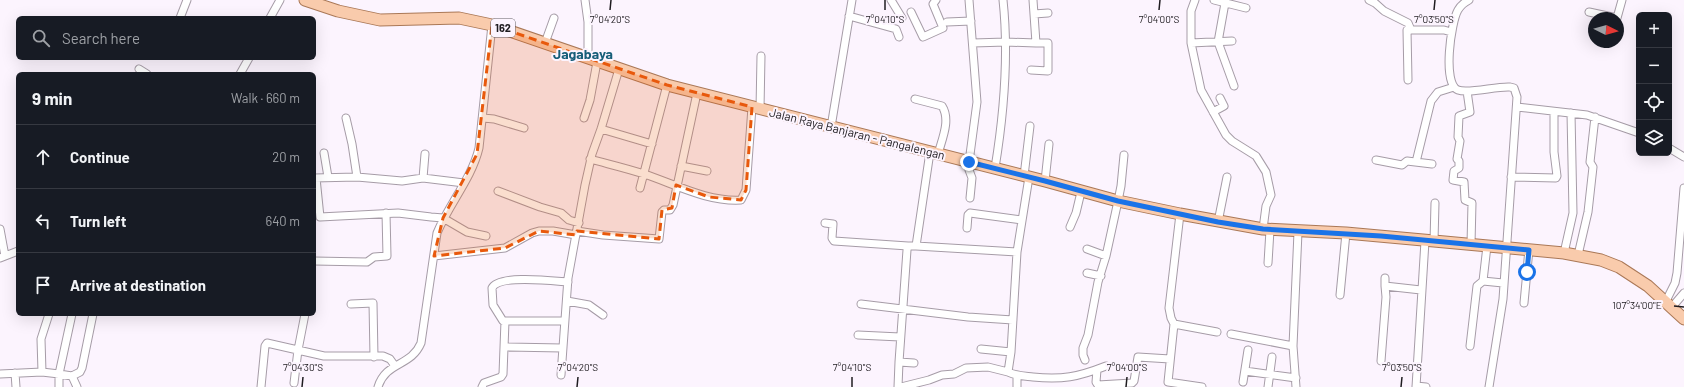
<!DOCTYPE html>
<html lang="en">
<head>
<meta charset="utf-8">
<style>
  body { margin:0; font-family:Barlow,sans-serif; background:#20242c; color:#f1f3f6 }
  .controls { position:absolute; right:12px; top:12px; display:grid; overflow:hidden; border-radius:6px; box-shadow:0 4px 16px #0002 }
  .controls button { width:36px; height:36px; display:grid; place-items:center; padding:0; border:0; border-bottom:1px solid #363941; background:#171b24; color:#f1f3f6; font:20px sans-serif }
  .compass { position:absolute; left:1588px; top:12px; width:36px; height:36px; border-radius:50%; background:#171b24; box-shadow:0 4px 16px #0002; rotate:95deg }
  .stop { position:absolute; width:12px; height:12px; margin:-9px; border:3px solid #1a73e8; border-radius:50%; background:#fff }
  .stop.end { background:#1a73e8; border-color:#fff; box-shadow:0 1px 4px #0008 }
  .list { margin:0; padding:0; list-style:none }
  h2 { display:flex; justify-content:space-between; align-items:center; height:52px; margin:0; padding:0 16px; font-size:17px }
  h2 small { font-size:13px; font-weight:400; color:#9ea1a6 }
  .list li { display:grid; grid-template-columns:26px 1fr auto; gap:12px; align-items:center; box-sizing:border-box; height:64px; padding:0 16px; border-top:1px solid #363941 }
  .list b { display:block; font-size:15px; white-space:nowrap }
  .list em { font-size:13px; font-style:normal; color:#9ea1a6 }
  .icon { flex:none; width:22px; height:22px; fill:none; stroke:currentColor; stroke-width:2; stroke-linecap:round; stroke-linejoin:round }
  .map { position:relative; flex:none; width:1684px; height:387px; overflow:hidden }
  .search { position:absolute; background:#171b24; box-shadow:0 4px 16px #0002; left:16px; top:16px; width:300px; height:44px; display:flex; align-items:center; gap:10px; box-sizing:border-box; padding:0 14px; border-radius:6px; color:#9ea1a6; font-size:15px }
  .panel { position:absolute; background:#171b24; box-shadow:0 4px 16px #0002; left:16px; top:72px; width:300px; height:244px; border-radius:6px }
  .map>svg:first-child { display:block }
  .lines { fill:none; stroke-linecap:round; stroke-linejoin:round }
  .street-casing { stroke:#a69ca7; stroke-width:9 }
  .primary-casing { stroke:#aa7857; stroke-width:13 }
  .street { stroke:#fff; stroke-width:7 }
  .primary { stroke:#f9cbac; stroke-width:11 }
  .route { stroke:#1a73e8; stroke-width:5 }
  .marked { fill:#e8590c; fill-opacity:0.2; stroke:#e8590c; stroke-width:3; stroke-dasharray:8 5; stroke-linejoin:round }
  .ticks { fill:none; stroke:#1f1c20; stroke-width:1.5 }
  .labels { text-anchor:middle; stroke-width:4; stroke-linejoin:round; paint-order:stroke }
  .shield { fill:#fcf4fe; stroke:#615d63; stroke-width:1 }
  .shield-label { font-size:11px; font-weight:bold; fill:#1f1c20 }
  .street-label { font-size:12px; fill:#1f1c20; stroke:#fcf4fe }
  .quarter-label { font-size:14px; font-weight:bold; fill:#175e79; stroke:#fcf4fe }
  .ticks-label { font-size:10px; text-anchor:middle; fill:#1f1c20; stroke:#fcf4fe; stroke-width:4; stroke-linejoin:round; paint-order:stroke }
</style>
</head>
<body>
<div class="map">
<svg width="1684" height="387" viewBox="0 0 1684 387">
  <rect width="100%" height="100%" fill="#fcf4fe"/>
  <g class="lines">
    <g class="street-casing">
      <path id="street" d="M585 0 588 22V59
        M891 0 902 18
        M969 0 977 102 969 162V170L972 178 970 198
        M1195 0 1191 11V43L1201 90 1226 135 1232 141 1256 156 1266 172 1271 195 1266 206 1263 229
        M1214 0 1246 8
        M1369 0 1375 3 1384 11 1408 23 1411 30
        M1469 0C1465 2 1461 5 1458 10 1451 22 1442 84 1458 90 1468 94 1497 86 1510 87L1514 88 1517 97 1503 299 1489 387
        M1225 3 1218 42 1234 86
        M911 12 923 37 943 28 933 4 936 0
        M1589 12 1617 18
        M1034 14 1048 13
        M849 16 896 29 899 37
        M180 18 187 0
        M270 18 280 0
        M1617 18 1622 0
        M947 22 971 21
        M545 43 554 18
        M973 43 1006 42 1036 43 1033 0
        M1191 43 1232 41
        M139 69 147 74
        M1031 70 1048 71V43H1036
        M240 74 249 58
        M1408 80 1407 30H1444L1451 32
        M1467 91 1470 112 1459 116 1458 137 1460 141 1457 159 1459 161V168L1454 171 1453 180 1464 182 1465 200 1472 203 1471 244
        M915 99 942 106C951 120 942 139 938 154
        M1517 107 1587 115 1639 133
        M760 109 761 56
        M1213 112 1224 106 1220 98
        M346 118 352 144 357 177
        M483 118 494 119 524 128
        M584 118 590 100 597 62
        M831 127 852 0
        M601 129 652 144
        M1669 148 1684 157
        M324 153 328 177
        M590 159C608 164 626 168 644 174 675 184 707 202 741 200L746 190 752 107
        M1376 160 1402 165 1407 161 1432 164
        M1416 162 1431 101 1438 92 1454 87
        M681 166 707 171
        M995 168C1004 113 1009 56 1003 0
        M1024 176 1030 126
        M1511 177 1556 178 1557 176 1554 152V112
        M314 178 357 177 402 181 423 178 464 183
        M316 178 320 217 398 213 431 217 443 218 467 232 486 236
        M423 178 425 154
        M1045 181 1049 144
        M640 188 667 85
        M498 191 540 207 561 213 569 220 579 223
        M1218 222 1227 177
        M825 223 833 224 832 238 834 241 908 246
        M1070 227 1076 213 1081 192
        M967 228 968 215 970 213 1022 220
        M0 229 5 256
        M577 231 603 235 659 239 662 212 664 210H670L673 205 697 93
        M1434 241 1435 203
        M916 246 1017 252
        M1087 249 1106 256
        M1564 253 1573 213 1571 113
        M1578 255 1588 212 1593 167 1590 162 1595 117
        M434 256 505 248 532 233 539 231H553L576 235
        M0 258 18 251
        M314 261 367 262 374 257 387 256 386 213
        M1268 263 1270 230
        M1087 273 1101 276
        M1385 278V286
        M1483 281 1503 283
        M1340 295 1346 233
        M567 301 589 305 603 315
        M1666 301 1675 283 1677 273 1684 188
        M1524 303 1529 249
        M351 304 373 303 374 357
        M861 304 968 317 1013 320
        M1672 307 1684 293
        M49 314 41 339 42 372 59 374V387
        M72 314 59 374 72 376 77 387
        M564 321H503L493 305 492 288C499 274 554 281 568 282
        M1174 324 1171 318 1169 308 1180 214
        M1231 334 1293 346
        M858 335 900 337
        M1470 346 1477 286 1483 281 1487 246
        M504 347 562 348
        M981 349 1011 352
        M1085 360 1083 355V348L1088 335 1098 282 1106 256 1118 201 1121 186 1124 155
        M1381 361 1386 297 1385 286 1421 290
        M899 362 914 363
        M1097 370 1096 382 1098 385 1132 383 1134 381 1138 357 1170 359
        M1245 371 1296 378
        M1008 372C1016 376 1024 376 1033 377 1062 380 1078 377 1106 366
        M15 373 16 387
        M0 374 42 372
        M561 375 568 278 585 185 592 154 601 129 619 69
        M72 376 80 372 82 368 93 314
        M1243 382 1248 350
        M294 383 298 350 305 314
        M1416 386 1426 387
        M261 387 265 346 267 343 324 356H383L390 359 395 366
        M378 387C386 361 411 367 421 343L437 233C449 204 472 178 479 148L492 25
        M482 387 484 383 501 377 503 374 505 321
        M898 387 899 362 907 250 908 246H916L930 152
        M901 387 929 380 942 375 954 374 966 368 988 367 1008 372 1011 352 1017 252 1029 177
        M1017 387V376
        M1202 387 1168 382 1174 324 1217 332
        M1268 387 1272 357
        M1296 387 1293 346 1298 232
        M1416 387 1425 241"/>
    </g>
    <g class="primary-casing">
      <path id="primary" d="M305 0 338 11 380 20 459 18 492 25 667 85 1045 181 1118 201 1180 214 1263 229 1346 233 1434 241 1564 253 1601 260 1619 267 1648 286 1684 319"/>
    </g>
    <use href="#street" class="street"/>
    <use href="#primary" class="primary"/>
  </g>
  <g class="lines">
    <path class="route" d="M969 162 1045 181 1118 201 1218 222 1263 229 1381 236 1529 250 1527 272"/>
  </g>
  <path class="marked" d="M492 25 667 85 752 107 746 190 741 200 709 197 676 185 672 208 662 210 659 239 577 231 576 235 539 231 505 248 434 256 443 218 477 154Z"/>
  <path class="ticks" d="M610 10 611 0M885 10V0M1159 10 1160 0M1434 10 1435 0M1674 306 1684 307M302 387 303 377M577 387 578 377M852 387V377M1126 387 1127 377M1401 387 1402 377"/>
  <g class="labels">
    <rect class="shield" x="491" y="19" width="24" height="18" rx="3"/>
    <g class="shield-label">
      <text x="503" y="32">162</text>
    </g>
    <g class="street-label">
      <text transform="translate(857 134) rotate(14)" y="4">Jalan Raya Banjaran - Pangalengan</text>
    </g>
    <g class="quarter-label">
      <text x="583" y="59">Jagabaya</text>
    </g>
  </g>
  <g class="ticks-label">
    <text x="610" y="23">7°04'20"S</text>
    <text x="885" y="23">7°04'10"S</text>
    <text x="1159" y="23">7°04'00"S</text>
    <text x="1434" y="23">7°03'50"S</text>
    <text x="1637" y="309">107°34'00"E</text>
    <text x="303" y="371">7°04'30"S</text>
    <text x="578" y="371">7°04'20"S</text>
    <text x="852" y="371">7°04'10"S</text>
    <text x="1127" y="371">7°04'00"S</text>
    <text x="1402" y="371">7°03'50"S</text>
  </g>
</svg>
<div class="controls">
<button>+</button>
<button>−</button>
<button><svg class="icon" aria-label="locate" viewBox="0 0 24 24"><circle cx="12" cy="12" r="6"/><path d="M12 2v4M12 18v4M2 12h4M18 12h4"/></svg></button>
<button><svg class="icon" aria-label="layers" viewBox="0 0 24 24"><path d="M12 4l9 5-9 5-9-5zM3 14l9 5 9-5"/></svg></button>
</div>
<svg class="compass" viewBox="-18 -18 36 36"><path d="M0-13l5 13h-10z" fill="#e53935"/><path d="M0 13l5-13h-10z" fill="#9ea1a6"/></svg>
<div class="stop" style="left:1527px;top:272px"></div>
<div class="stop end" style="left:969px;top:162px"></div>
<div class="search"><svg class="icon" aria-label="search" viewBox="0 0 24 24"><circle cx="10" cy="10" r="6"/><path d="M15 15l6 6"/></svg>Search here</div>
<section class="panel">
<h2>9 min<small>Walk · 660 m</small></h2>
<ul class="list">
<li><svg class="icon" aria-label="ahead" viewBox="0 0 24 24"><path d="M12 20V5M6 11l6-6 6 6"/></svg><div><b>Continue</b></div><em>20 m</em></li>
<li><svg class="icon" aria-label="left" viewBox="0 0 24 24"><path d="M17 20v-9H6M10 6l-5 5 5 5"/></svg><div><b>Turn left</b></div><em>640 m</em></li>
<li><svg class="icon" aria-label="arrive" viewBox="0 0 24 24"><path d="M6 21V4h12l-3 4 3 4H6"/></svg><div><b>Arrive at destination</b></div></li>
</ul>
</section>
</div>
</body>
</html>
